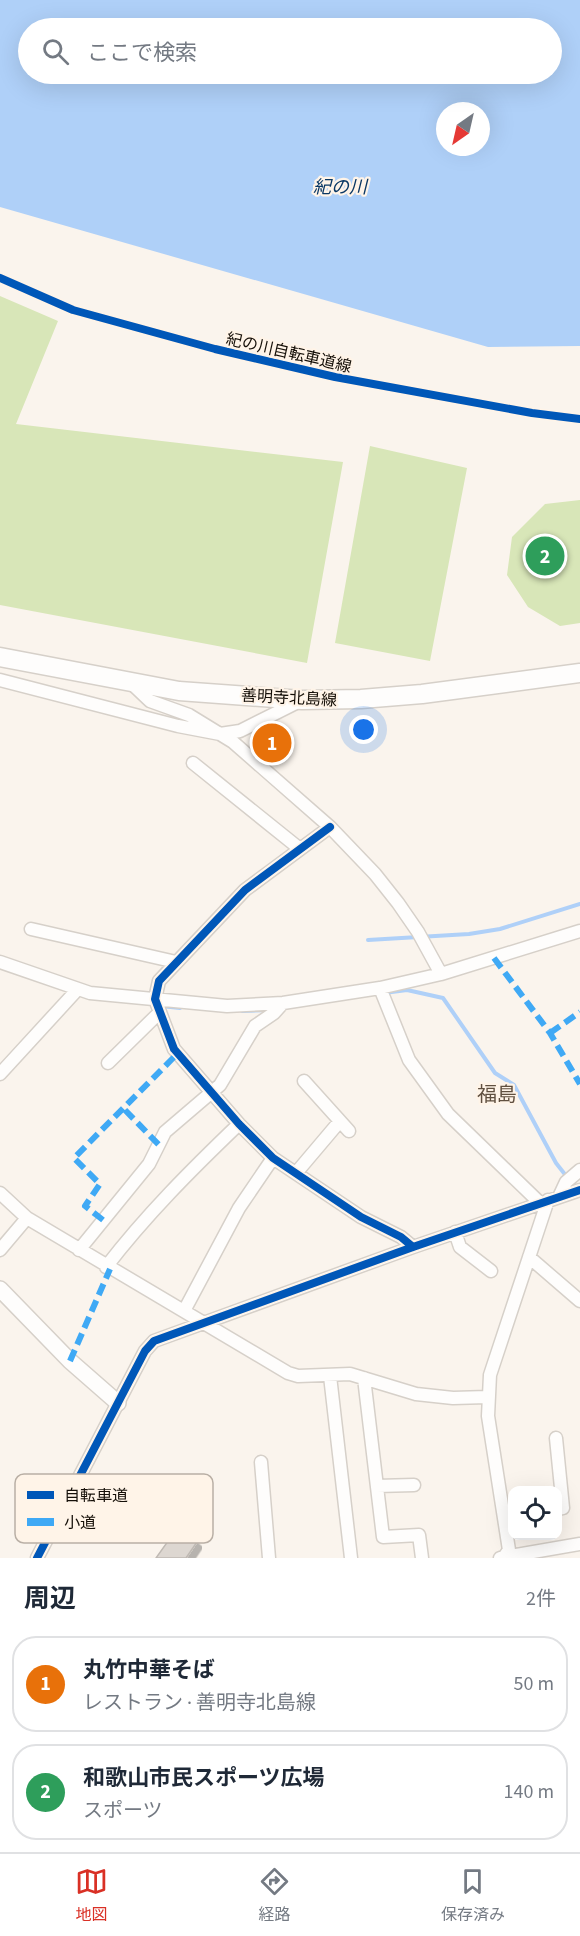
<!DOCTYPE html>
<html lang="ja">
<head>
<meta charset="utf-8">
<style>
  body { margin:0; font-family:"Source Sans 3","Noto Sans JP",sans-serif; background:#f2f2f3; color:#1f2937 }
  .controls { position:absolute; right:18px; bottom:18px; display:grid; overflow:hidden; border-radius:12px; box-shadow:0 6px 24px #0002 }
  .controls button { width:54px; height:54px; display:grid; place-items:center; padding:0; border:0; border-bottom:2px solid #e0e1e3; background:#fff; color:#1f2937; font:30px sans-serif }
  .compass { position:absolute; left:436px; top:102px; width:54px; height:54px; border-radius:50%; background:#fff; box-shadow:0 6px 24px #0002; rotate:214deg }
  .you { position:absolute; left:364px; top:730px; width:21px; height:21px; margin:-15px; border:4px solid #fff; border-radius:50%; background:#1a73e8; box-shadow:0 0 0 9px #1a73e833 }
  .badge { display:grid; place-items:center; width:39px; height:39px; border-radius:50%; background:#d93025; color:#fff; font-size:20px; font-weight:700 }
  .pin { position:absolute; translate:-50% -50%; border:3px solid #fff; box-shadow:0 2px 6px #0006 }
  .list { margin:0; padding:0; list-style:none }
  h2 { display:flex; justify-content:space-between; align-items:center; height:78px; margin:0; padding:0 24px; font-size:26px }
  h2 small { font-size:20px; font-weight:400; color:#747a83 }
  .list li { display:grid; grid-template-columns:39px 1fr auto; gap:18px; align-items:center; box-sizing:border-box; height:96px; margin:0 12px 12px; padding:0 12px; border:2px solid #e0e1e3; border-radius:24px }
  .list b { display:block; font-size:22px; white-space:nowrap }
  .list p { margin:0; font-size:20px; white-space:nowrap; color:#747a83 }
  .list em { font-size:20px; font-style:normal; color:#747a83 }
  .icon { flex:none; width:33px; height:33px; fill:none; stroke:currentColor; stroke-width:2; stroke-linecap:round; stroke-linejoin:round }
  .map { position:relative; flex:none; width:580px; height:1558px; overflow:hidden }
  .search { position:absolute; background:#fff; box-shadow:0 6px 24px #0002; left:18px; right:18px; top:18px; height:66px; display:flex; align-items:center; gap:15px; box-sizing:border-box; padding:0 21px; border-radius:33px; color:#747a83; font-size:22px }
  .sheet { height:294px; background:#fff }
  nav { display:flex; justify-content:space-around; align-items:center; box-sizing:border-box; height:84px; border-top:2px solid #e0e1e3; background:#fff; font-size:16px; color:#747a83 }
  nav a { display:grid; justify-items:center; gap:3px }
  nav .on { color:#d93025 }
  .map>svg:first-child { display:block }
  .green { fill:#d8e6b8 }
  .water { fill:#afd0f8; fill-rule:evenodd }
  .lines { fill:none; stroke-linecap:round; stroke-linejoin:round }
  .stream { stroke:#afd0f8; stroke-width:4 }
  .building { fill:#ddd7d1; stroke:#bfb9b3; stroke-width:1.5; filter:url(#shadow) }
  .minor-casing { stroke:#d6d0c9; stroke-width:15 }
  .tertiary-casing { stroke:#d6d0c9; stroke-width:18 }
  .secondary-casing { stroke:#d6d0c9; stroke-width:21 }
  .minor { stroke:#fefdfc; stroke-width:12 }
  .tertiary { stroke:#fefdfc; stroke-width:15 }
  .secondary { stroke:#fefdfc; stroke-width:18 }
  .quiet { stroke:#3fa9f5; stroke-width:6; stroke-dasharray:12 6; stroke-linecap:butt }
  .cycleway-casing { stroke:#fff4e8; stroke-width:11 }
  .cycleway { stroke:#0057b8; stroke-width:8 }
  .labels { text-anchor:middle; stroke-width:4.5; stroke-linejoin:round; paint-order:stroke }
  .street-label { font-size:16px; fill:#150f08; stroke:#fff4e8 }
  .water-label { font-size:18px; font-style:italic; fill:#093764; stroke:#fff4e8 }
  .quarter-label { font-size:20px; fill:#605040; stroke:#fff4e8 }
  .key { fill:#fff4e8; stroke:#b9afa5; stroke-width:1.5 }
  .key-label { font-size:16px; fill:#150f08 }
</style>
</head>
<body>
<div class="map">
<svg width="580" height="1558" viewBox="0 0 580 1558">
  <defs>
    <filter id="shadow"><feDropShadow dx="5.5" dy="5.5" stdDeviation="0" flood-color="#0004"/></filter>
  </defs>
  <rect width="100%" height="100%" fill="#faf4ed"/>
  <path class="green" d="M0 296 58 321 16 424 343 462 307 663 0 605Z
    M370 446 467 468 430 661 335 643Z
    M580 500V623L560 626 528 607 507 575 512 537 545 504Z"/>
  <path class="water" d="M0 0H580V346L488 347 0 207ZM28 28H552V74H28ZM445 111H481V147H445Z"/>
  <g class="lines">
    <path class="stream" d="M368 940 469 934 500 929 580 904
      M384 993 407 990 443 998 495 1073 514 1085 556 1163 567 1177
      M161 1006 180 1008
      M242 1011 270 1010"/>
  </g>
  <path class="building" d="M178 1527 197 1542 186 1558H156Z"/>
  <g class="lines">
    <g class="minor-casing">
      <path id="minor" d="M0 680 178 726 220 734 240 731 300 701
        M130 682 150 701 189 715 233 742 330 827 375 874 398 903 418 932 441 974 580 931
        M193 763 300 849
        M330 827 245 890 159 981 155 999 174 1049 239 1124 273 1158 361 1217 401 1237 413 1247
        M31 929 176 962
        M0 962 90 993 227 1006 283 1003 380 988 441 974
        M380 988 409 1060 448 1114 540 1203
        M108 1063 160 1012
        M0 1074 77 990
        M304 1081 349 1131
        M296 1173 340 1121
        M0 1193 27 1218 288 1373 298 1376 350 1374 416 1394 453 1398 487 1397
        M559 1197 566 1182 580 1170
        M455 1232 460 1247 491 1271
        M0 1250 27 1218
        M79 1250 149 1164 165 1132 220 1085 255 1026 274 1013 283 1003
        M529 1257 580 1301
        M106 1267C146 1215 192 1169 239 1124
        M184 1311 239 1208 273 1158
        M330 1376 351 1558
        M364 1378 383 1537 419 1535 422 1558
        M556 1438 563 1508 558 1509
        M261 1462 269 1558
        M377 1486 414 1485
        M504 1557 580 1544
        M37 1558 145 1351 154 1341 413 1247 580 1190
        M500 1558 504 1557 509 1550 488 1416 490 1375 548 1200"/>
    </g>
    <g class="tertiary-casing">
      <path id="tertiary" d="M0 1289 70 1361 118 1403"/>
    </g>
    <g class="secondary-casing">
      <path id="secondary" d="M0 657 179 691 302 700 361 699 422 694 580 673"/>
    </g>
    <use href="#minor" class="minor"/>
    <use href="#tertiary" class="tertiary"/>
    <use href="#secondary" class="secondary"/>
    <path class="quiet" d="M494 958 550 1033 580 1084
      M550 1033 580 1012
      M125 1110 159 1145
      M103 1220 85 1206 100 1184 74 1158 178 1053
      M70 1361 110 1269"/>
    <g class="cycleway-casing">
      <path id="cycleway" d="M0 278 73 310 215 349 335 377 532 413 580 419
        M330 827 245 890 159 981 155 999 174 1049 239 1124 273 1158 361 1217 401 1237 413 1247
        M37 1558 145 1351 154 1341 413 1247 580 1190"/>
    </g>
    <use href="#cycleway" class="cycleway"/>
  </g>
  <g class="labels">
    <g class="street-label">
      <text transform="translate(289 352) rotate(13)" y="6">紀の川自転車道線</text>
      <text transform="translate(289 697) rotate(3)" y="6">善明寺北島線</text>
    </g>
    <g class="water-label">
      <text x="340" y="193">紀の川</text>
    </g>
    <g class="quarter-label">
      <text x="497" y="1101">福島</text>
    </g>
  </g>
  <rect x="15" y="1474" width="198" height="69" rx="9" class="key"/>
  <rect x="27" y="1491" width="27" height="8" fill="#0057b8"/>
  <rect x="27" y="1518" width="27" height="8" fill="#3fa9f5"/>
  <g class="key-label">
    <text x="64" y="1501">自転車道</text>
    <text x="64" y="1528">小道</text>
  </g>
</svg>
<div class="controls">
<button><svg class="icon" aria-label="locate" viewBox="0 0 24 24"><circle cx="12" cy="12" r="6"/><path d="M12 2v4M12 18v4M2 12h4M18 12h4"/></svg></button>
</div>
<svg class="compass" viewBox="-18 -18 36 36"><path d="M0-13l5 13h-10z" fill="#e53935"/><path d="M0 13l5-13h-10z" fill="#747a83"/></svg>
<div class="you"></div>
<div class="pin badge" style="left:272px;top:743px;background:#e8710a">1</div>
<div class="pin badge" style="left:545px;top:556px;background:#2e9e5b">2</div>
<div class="search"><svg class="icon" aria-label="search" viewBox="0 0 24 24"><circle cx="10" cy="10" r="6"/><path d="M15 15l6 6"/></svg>ここで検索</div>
</div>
<section class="sheet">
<h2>周辺<small>2件</small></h2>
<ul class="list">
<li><span class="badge" style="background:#e8710a">1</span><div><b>丸竹中華そば</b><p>レストラン · 善明寺北島線</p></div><em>50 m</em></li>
<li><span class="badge" style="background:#2e9e5b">2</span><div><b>和歌山市民スポーツ広場</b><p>スポーツ</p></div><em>140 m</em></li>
</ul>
</section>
<nav>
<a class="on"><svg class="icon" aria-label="map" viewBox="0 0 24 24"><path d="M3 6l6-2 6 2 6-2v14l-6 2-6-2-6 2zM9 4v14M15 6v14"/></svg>地図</a>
<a><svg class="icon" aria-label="directions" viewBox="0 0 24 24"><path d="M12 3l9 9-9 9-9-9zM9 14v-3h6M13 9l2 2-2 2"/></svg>経路</a>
<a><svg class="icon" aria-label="saved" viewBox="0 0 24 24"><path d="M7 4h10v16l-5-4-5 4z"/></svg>保存済み</a>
</nav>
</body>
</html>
